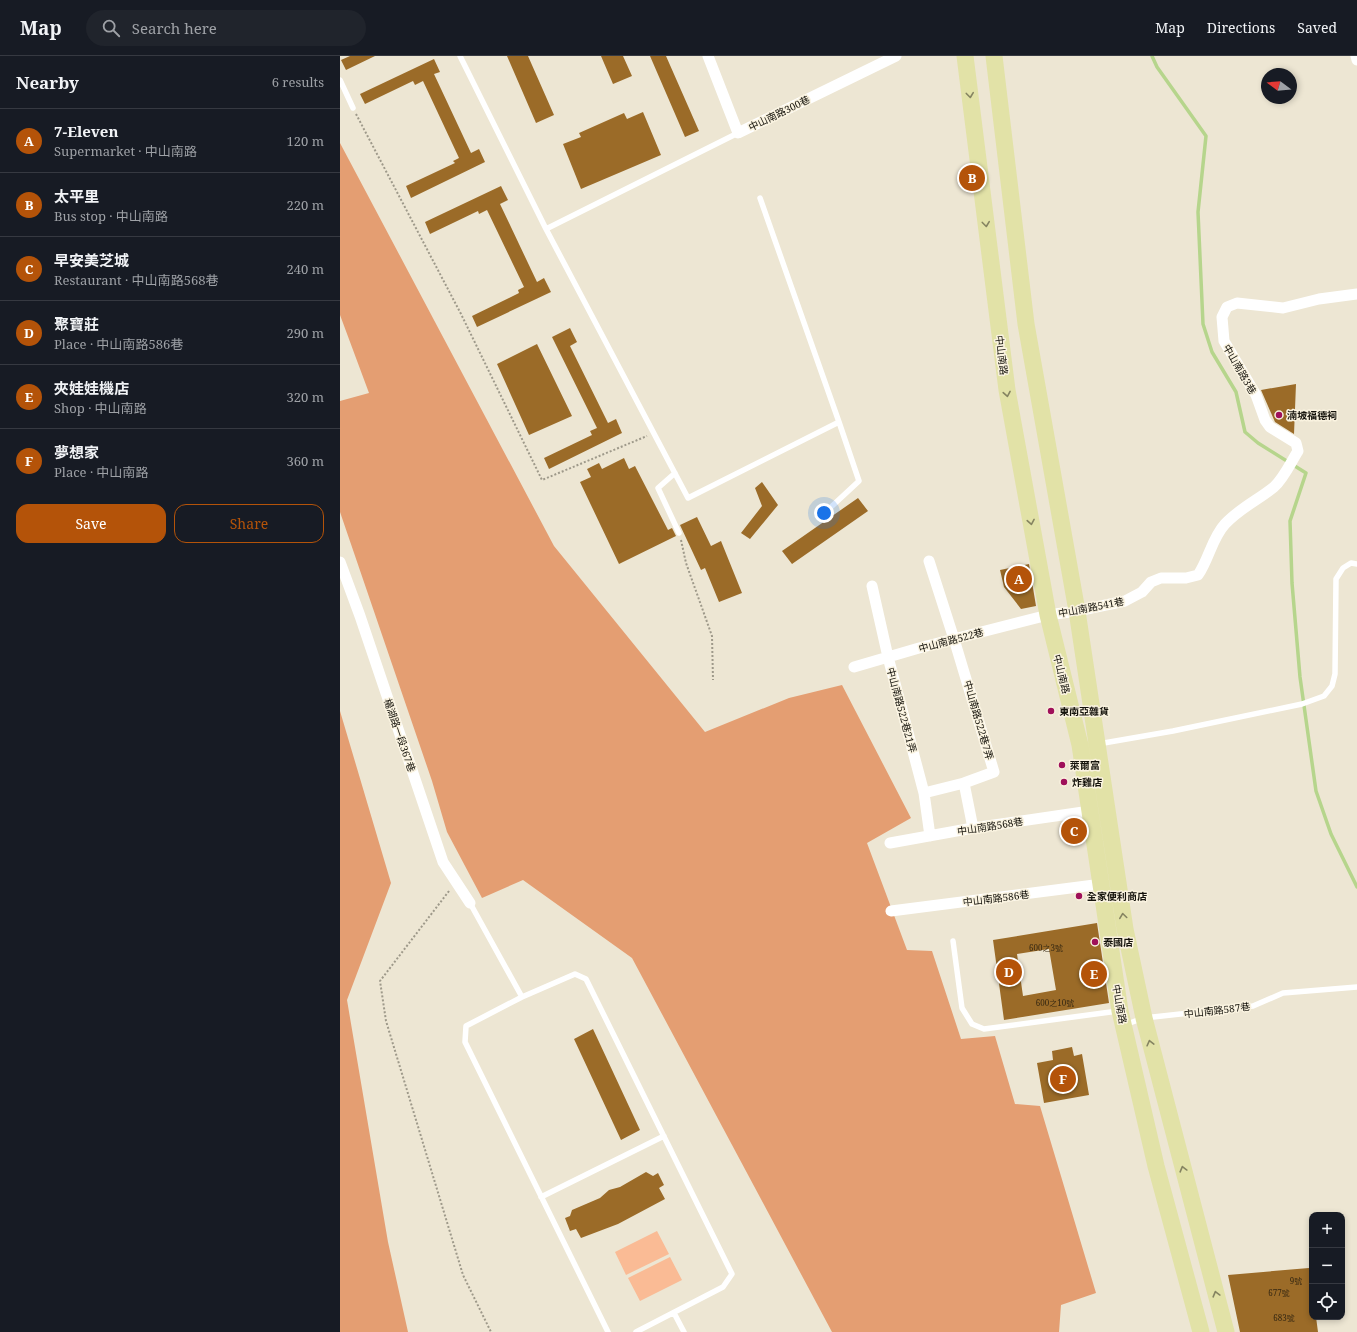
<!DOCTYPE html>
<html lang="en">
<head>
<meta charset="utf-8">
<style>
  body { margin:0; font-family:"Noto Serif","Noto Sans TC",serif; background:#20242c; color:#f1f3f6 }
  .controls { position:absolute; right:12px; bottom:12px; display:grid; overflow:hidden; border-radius:8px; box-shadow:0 2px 6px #0003 }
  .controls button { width:36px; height:36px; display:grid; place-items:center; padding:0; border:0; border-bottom:1px solid #363941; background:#171b24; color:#f1f3f6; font:20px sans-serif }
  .compass { position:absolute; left:921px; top:12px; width:36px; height:36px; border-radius:50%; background:#171b24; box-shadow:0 2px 6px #0003; rotate:286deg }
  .you { position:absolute; left:484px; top:457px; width:14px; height:14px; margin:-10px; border:3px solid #fff; border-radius:50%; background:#1a73e8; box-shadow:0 0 0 6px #1a73e833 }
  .badge { display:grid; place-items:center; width:26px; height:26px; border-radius:50%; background:#b45309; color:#fff; font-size:13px; font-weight:700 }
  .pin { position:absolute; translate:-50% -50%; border:2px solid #fff; box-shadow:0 1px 4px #0006 }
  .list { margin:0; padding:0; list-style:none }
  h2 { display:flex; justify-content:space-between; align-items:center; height:52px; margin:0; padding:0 16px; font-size:17px }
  h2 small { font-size:13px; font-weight:400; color:#9ea1a6 }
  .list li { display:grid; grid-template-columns:26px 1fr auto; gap:12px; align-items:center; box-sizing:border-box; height:64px; padding:0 16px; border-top:1px solid #363941 }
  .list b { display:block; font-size:15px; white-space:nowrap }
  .list p { margin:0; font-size:13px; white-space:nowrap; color:#9ea1a6 }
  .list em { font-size:13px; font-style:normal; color:#9ea1a6 }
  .actions { display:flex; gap:8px; padding:12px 16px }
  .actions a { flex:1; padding:9px 0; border:1px solid #b45309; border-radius:12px; text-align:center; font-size:14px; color:#b45309 }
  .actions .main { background:#b45309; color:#fff }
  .icon { flex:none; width:22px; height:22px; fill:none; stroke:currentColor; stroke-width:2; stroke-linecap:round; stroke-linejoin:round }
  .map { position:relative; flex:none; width:1017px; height:1276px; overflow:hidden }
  header { display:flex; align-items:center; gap:24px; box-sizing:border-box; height:56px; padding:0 20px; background:#171b24; border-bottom:1px solid #363941 }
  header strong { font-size:19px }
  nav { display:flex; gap:22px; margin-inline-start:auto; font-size:14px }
  .search { width:280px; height:36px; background:#20242c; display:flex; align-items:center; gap:10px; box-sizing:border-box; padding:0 14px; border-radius:22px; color:#9ea1a6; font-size:15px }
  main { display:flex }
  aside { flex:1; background:#171b24 }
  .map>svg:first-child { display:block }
  .green { fill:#fabb95 }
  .forest { fill:#e49e72 }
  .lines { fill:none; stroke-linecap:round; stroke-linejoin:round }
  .stream { stroke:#b6d58c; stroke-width:3.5 }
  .building { fill:#9b6b28; fill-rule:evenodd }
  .path { stroke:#9e998a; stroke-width:2; stroke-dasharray:2 2; stroke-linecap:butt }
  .lane { stroke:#fff; stroke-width:5.5 }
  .street { stroke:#fff; stroke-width:11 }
  .primary { stroke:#e2e2a7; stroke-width:17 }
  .oneway { stroke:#858461 }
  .poi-dot { fill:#9f105a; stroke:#faf3e0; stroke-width:1.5 }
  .labels { text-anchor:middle; stroke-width:3; stroke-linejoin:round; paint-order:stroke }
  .number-label { font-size:8px; fill:#362812 }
  .street-label { font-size:10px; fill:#14120b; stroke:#faf3e0 }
  .poi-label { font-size:10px; font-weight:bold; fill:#14120b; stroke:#faf3e0; text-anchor:start }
</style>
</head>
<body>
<header>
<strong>Map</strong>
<div class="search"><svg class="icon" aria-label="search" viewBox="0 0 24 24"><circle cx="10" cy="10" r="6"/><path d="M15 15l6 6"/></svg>Search here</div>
<nav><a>Map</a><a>Directions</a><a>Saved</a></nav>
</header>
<main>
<aside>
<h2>Nearby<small>6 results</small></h2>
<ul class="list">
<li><span class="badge">A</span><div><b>7-Eleven</b><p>Supermarket · 中山南路</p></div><em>120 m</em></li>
<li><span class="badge">B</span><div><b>太平里</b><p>Bus stop · 中山南路</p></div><em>220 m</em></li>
<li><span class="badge">C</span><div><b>早安美芝城</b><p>Restaurant · 中山南路568巷</p></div><em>240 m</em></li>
<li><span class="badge">D</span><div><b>聚寶莊</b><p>Place · 中山南路586巷</p></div><em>290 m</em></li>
<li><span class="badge">E</span><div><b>夾娃娃機店</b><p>Shop · 中山南路</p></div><em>320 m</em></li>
<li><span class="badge">F</span><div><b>夢想家</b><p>Place · 中山南路</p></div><em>360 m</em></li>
</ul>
<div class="actions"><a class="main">Save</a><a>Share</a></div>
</aside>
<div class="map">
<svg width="1017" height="1276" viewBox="0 0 1017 1276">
  <rect width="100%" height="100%" fill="#ede6d3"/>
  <path class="green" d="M317 1175 329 1198 286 1219 275 1196Z
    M330 1201 342 1224 300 1245 288 1222Z"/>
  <path class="forest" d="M0 87 214 490 365 676 449 642 502 629 571 762 527 787 567 894 592 895 621 983 655 980 675 1048 700 1050 756 1237 721 1249 719 1276H492L292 902 183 824 142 842 107 776 92 725 0 456V345L29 337 0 259Z
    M0 655 51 827 7 944 48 1186 68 1276H0Z"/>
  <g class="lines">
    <path class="stream" d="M812 0 817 11 866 80 858 156 863 268 872 296 896 336 905 376 918 387 966 417 950 465 952 527 960 621 976 735 991 778 1017 831"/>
  </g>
  <path class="building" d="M10 0H35L6 14 1 4Z
    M167 0H188L214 59 196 67Z
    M261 0H283L292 20 273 28Z
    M310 0H326L359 75 345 81Z
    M94 3 100 16 94 18 131 97 139 93 145 106 71 142 66 130 115 107 113 105 119 102 83 25 75 29 73 25 25 48 20 38Z
    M303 56 321 99 241 133 223 88 241 81 239 77 284 57 287 63Z
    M161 130 168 144 160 148 197 226 204 222 211 236 137 271 132 260 179 237 178 234 184 231 147 154 139 158 138 155 90 178 85 166Z
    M230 272 237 286 230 290 268 367 276 363 282 377 209 413 204 402 252 379 250 375 257 372 212 281Z
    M197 288 232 360 189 379 157 308Z
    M956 328 954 378 935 366 921 334Z
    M284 402 289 413 295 410 328 474 332 472 336 480 279 508 240 426 251 421 247 413 259 407 262 413Z
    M422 426 438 449 410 483 401 477 422 450 415 432Z
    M518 442 528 455 452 508 442 495Z
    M357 461 371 490 381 485 402 537 379 546 365 512 361 514 340 469Z
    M689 508 696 550 681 553 664 531 660 514Z
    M757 867 769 947 664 964 653 884ZM709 893 716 934 683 940 677 898Z
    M253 973 300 1074 281 1084 234 983Z
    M732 991 734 1000 742 998 749 1039 704 1047 697 1007 713 1004 712 995Z
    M306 1116 313 1120 318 1117 324 1129 319 1132 325 1143 278 1168 241 1182 236 1173 230 1175 225 1162 230 1160 232 1154 260 1142 269 1134 280 1131Z
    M969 1212 972 1233V1261H976L978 1276H900L888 1219Z"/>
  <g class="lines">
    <path class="path" d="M16 58 121 258 202 424 307 380
      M341 484 346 507 372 580 373 624
      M109 835 40 925 46 965 123 1219 151 1276"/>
    <path class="lane" d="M120 0 206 173
      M0 24 13 52
      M398 77 206 173 348 442 499 366 519 425 491 451
      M420 142 499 366
      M335 417 318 432 339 477
      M758 688 833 675 962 648 984 640 992 630 995 618 996 523 1003 512 1011 507 1017 508
      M130 847 182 941
      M613 885 622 952 632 968 644 973 778 955
      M784 969 804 962 913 950 943 937 1017 931
      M201 1141 324 1080
      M334 1257 344 1276
      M268 1276 125 986 126 970 182 941 235 918 246 923 392 1218 383 1231 296 1276"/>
    <path class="street" d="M368 0 398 77 556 0
      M1016 0 1017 4
      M0 506 20 560 103 806 130 847
      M532 530 548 601 584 737 624 727 654 716 614 583 589 505
      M514 611 579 592 708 559 737 555 785 545 802 536 811 526 821 522H846L858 519C869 503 872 482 885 468 900 452 918 444 934 431 944 422 951 406 958 395L956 387 930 371 925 364 916 339 884 285 882 261 887 251 897 247 943 252 979 243 1017 238
      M624 727 633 772
      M584 737 590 780
      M550 787 633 772 750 755
      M551 855 762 828"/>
    <path class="primary" d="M625 0 667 334 708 559 740 689 780 955 816 1110 861 1276
      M654 0 686 268 737 555 785 873 804 962 886 1276"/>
  </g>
  <defs><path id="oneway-chevron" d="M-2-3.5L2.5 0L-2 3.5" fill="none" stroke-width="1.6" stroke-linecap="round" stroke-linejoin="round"/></defs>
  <g class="oneway">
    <use href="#oneway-chevron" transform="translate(630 39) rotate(83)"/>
    <use href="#oneway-chevron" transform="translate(646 168) rotate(83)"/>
    <use href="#oneway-chevron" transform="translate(667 338) rotate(80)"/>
    <use href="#oneway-chevron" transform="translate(691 466) rotate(80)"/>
    <use href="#oneway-chevron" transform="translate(783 860) rotate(-98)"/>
    <use href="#oneway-chevron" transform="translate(810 987) rotate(-104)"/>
    <use href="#oneway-chevron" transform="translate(843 1113) rotate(-105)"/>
    <use href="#oneway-chevron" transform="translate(876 1238) rotate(-105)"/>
  </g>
  <g class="poi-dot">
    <circle cx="939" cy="359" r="4"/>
    <circle cx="711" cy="655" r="4"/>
    <circle cx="722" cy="709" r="4"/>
    <circle cx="724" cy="726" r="4"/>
    <circle cx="739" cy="840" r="4"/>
    <circle cx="755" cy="886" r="4"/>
  </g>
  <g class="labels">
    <g class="number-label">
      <text x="706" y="895">600之3號</text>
      <text x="715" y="950">600之10號</text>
      <text x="956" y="1228">9號</text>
      <text x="939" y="1240">677號</text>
      <text x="944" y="1265">683號</text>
    </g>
    <g class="street-label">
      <text transform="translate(439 57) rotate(-26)" y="4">中山南路300巷</text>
      <text transform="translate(662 299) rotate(83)" y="4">中山南路</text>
      <text transform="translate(900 313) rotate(60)" y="4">中山南路3巷</text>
      <text transform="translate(751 551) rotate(-11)" y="4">中山南路541巷</text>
      <text transform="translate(611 584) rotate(-15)" y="4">中山南路522巷</text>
      <text transform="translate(722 618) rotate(76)" y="4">中山南路</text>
      <text transform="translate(562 654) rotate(75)" y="4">中山南路522巷21弄</text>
      <text transform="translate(639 664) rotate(74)" y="4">中山南路522巷7弄</text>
      <text transform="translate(60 679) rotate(71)" y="4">楊湖路一段367巷</text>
      <text transform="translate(650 770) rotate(-9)" y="4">中山南路568巷</text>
      <text transform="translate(656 842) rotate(-7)" y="4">中山南路586巷</text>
      <text transform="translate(780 948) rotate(80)" y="4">中山南路</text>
      <text transform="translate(877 954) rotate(-7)" y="4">中山南路587巷</text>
    </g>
    <g class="poi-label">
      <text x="947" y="363">湳坡福德祠</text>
      <text x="719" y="659">東南亞雜貨</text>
      <text x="730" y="713">萊爾富</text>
      <text x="732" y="730">炸雞店</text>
      <text x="747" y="844">全家便利商店</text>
      <text x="763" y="890">泰國店</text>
    </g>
  </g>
</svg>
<div class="controls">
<button>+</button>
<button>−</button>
<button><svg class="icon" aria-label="locate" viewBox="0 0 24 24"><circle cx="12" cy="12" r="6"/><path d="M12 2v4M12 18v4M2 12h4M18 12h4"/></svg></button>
</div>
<svg class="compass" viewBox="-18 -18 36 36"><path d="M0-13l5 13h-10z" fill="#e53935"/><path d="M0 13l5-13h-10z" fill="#9ea1a6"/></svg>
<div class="you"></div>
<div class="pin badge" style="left:679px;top:523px">A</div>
<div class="pin badge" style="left:632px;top:122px">B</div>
<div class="pin badge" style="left:734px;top:775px">C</div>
<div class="pin badge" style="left:669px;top:916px">D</div>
<div class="pin badge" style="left:754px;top:918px">E</div>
<div class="pin badge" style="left:723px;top:1023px">F</div>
</div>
</main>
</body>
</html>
